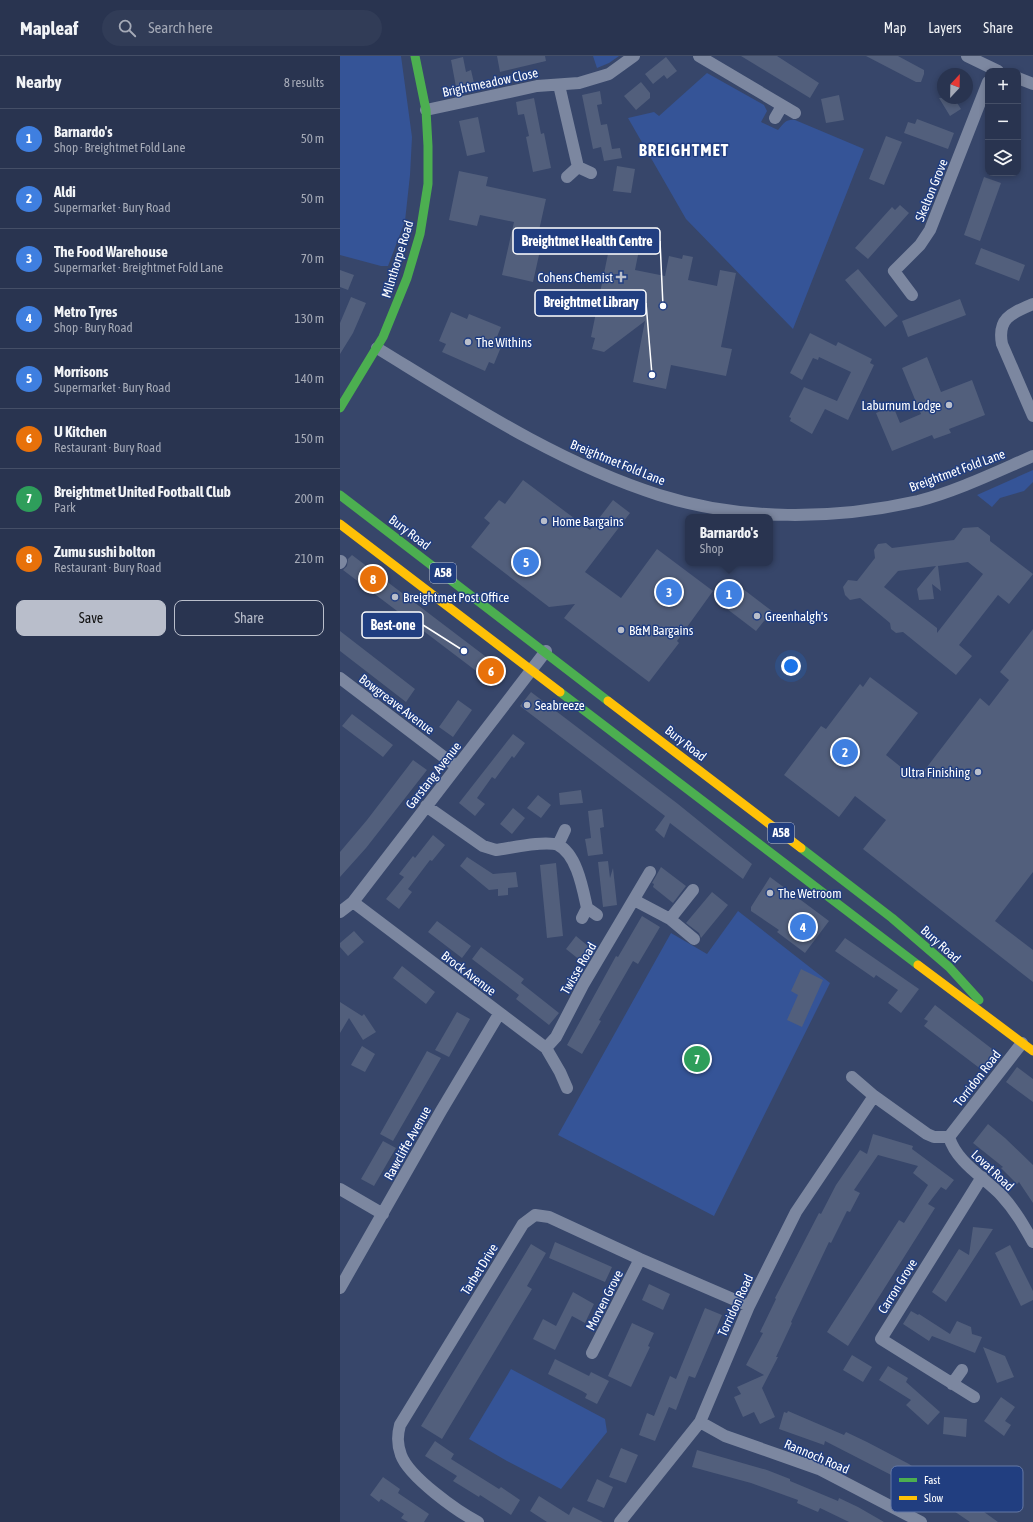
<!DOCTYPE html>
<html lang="en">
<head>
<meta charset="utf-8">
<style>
  body { margin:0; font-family:"Asap Condensed",sans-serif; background:#313c57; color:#f1f3f6 }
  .controls { position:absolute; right:12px; top:12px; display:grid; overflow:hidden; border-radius:8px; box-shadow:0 2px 6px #0003 }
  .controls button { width:36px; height:36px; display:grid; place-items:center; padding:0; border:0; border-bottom:1px solid #454f67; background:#293450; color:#f1f3f6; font:20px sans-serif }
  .compass { position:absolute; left:597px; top:12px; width:36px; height:36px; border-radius:50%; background:#293450; box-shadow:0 2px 6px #0003; rotate:22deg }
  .you { position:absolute; left:451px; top:610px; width:14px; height:14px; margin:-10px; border:3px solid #fff; border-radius:50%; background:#1a73e8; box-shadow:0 0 0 6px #1a73e833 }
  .badge { display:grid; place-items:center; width:26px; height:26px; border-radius:50%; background:#b9becb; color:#fff; font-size:13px; font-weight:700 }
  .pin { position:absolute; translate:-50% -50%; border:2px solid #fff; box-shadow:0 1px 4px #0006 }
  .popup { position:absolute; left:345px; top:458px; width:88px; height:52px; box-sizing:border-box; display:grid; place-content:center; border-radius:8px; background:#293450; filter:drop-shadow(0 1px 3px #0005); font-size:13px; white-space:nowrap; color:#a5aab7 }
  .popup b { font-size:15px; color:#f1f3f6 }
  .popup::after { content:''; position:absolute; left:50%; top:100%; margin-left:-8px; border:8px solid transparent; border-top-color:#293450 }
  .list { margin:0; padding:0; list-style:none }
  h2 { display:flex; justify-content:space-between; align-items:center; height:52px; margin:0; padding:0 16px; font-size:17px }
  h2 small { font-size:13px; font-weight:400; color:#a5aab7 }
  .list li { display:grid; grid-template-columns:26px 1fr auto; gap:12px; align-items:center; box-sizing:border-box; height:60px; padding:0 16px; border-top:1px solid #454f67 }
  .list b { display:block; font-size:15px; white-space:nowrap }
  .list p { margin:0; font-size:13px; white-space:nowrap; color:#a5aab7 }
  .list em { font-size:13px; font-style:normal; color:#a5aab7 }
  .actions { display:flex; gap:8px; padding:12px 16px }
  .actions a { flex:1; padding:9px 0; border:1px solid #b9becb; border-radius:8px; text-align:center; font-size:14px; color:#b9becb }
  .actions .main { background:#b9becb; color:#111 }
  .icon { flex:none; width:22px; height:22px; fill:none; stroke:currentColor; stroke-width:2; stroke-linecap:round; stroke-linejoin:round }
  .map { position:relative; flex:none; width:693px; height:1466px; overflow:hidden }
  header { display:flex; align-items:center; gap:24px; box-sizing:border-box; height:56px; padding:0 20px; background:#293450; border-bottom:1px solid #454f67 }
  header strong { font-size:19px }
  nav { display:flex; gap:22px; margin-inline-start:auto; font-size:14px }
  .search { width:280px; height:36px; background:#313c57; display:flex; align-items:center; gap:10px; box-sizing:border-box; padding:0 14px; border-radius:22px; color:#a5aab7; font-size:15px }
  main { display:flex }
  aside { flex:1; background:#293450 }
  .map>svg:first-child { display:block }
  .green { fill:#355497 }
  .building { fill:#525f7c; fill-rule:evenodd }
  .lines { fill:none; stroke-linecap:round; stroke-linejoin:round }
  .street { stroke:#7c87a0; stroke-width:12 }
  .fast { stroke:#4caf50; stroke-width:9 }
  .slow { stroke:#ffc107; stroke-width:9 }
  .poi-dot { fill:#b9becb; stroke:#213e80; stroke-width:1.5 }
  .labels { text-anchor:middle; stroke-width:3; stroke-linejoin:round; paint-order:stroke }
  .shield { fill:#213e80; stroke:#bcc5d9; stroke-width:1 }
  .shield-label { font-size:12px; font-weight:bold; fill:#fff }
  .street-label { font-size:13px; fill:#fff; stroke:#213e80 }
  .poi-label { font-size:13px; fill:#fff; stroke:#213e80; text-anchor:start }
  .district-label { font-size:17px; font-weight:bold; letter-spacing:1px; fill:#fff; stroke:#213e80 }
  .key { fill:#213e80; stroke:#6478a6; stroke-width:1 }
  .key-label { font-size:11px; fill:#fff }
  .leader { fill:none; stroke:#fff; stroke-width:1.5 }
  .callout-dot { fill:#fff; stroke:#213e80; stroke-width:1.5 }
  .callout { fill:#213e80; stroke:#fff; stroke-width:1.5 }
  .callout-label { font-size:14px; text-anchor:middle; font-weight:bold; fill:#fff }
</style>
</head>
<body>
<header>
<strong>Mapleaf</strong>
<div class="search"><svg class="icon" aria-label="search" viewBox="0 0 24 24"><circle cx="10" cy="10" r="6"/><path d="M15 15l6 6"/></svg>Search here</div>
<nav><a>Map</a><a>Layers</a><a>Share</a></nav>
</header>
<main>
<aside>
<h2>Nearby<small>8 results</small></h2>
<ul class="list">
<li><span class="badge" style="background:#3f7fe0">1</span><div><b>Barnardo's</b><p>Shop · Breightmet Fold Lane</p></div><em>50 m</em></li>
<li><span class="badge" style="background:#3f7fe0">2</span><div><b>Aldi</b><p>Supermarket · Bury Road</p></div><em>50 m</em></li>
<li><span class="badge" style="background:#3f7fe0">3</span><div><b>The Food Warehouse</b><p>Supermarket · Breightmet Fold Lane</p></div><em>70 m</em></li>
<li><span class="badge" style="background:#3f7fe0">4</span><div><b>Metro Tyres</b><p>Shop · Bury Road</p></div><em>130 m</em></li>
<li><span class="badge" style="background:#3f7fe0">5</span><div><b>Morrisons</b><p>Supermarket · Bury Road</p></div><em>140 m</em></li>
<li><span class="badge" style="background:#e8710a">6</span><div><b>U Kitchen</b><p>Restaurant · Bury Road</p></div><em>150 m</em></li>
<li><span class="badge" style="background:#2e9e5b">7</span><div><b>Breightmet United Football Club</b><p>Park</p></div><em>200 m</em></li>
<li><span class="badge" style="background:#e8710a">8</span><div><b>Zumu sushi bolton</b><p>Restaurant · Bury Road</p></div><em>210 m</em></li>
</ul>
<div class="actions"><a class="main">Save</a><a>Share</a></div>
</aside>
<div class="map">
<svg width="693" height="1466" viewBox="0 0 693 1466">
  <rect width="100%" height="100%" fill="#37466a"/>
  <path class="green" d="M0 0H61L72 81 70 119 65 165 48 210H41L0 199Z
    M253 0H279L269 7 257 12Z
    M367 17 424 49 427 55 421 66 438 74C444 67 446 63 455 64L524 93 453 273 346 163 288 62 314 56 319 60Z
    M693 414V426L684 435 660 442 652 451 637 439Z
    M398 855 490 927 374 1160 218 1079 331 877 367 898Z
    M171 1313 265 1363 267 1376 221 1433 167 1405 129 1383Z"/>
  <path class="building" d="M157 0H205L206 5 160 16Z
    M401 0H437L479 27 470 42Z
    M526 0H558L584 14V18L581 26H576Z
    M123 1 126 16 131 14 134 27 116 31 111 4Z
    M326 1 337 15 327 23 324 19 313 28 305 18Z
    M301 26 310 37V42L296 54 284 40Z
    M260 35 262 48 257 49 261 69 267 68 272 93 280 92 282 102 264 105 261 91 253 93 242 39Z
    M499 39 504 64 486 67 481 43Z
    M194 42 201 78 204 77 211 112 193 116 186 81 189 80 184 58 178 59 176 46Z
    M599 42H614L621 53 610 60Z
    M138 61 145 96 127 100 119 65Z
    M577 63 614 77 608 93 564 77 568 66 575 68Z
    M546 80 562 86 544 129 529 123Z
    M277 110 295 113 291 137 273 135Z
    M119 115 148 121 146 130 206 143 198 179 203 181 193 226 162 219 174 166 140 159 137 170 109 164Z
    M644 121 661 127 640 185 624 179Z
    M560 149 569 157 528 203 515 192 552 151 555 154Z
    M270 188 299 194 295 214 325 220 329 200 342 203 343 199 353 201 348 224 377 230 380 214 396 217 381 291 392 293 386 320 331 309 326 333 293 326 305 265 264 296 252 293 255 282 251 281Z
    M641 192 685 209 679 225 635 208Z
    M518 213 558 260 545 271 505 224Z
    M0 214 14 219 8 234 0 231Z
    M11 241 26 247 13 277 0 298V267Z
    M620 243 626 259 568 281 562 265Z
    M111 256 127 263 129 258 161 271 154 288 161 291 154 308 149 306 145 315 102 296 106 288 99 285Z
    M470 277 496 290 498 286 532 303 530 307 534 309 508 364 485 353 472 378 450 365 451 362 449 361 464 331 497 345 511 316 479 301 478 304 473 302 462 324 450 317Z
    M587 301 601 336 632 324 645 359 609 373 611 377 594 383 592 379 552 395 536 357 553 350 560 367 581 358 562 312Z
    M183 424 250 474 273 444 290 457 245 516 281 542 317 493 373 535 337 585 339 587 309 626 224 562 235 548 209 551 131 491 150 467 144 462 159 444 165 448Z
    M638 471 650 480V485L693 518 669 548 658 539 619 589 632 600 616 619 563 576 556 577 551 573 550 567 520 542 510 544 505 539 503 531 508 524 517 525 535 502 534 494 538 488 546 487 552 492 614 484 623 472ZM628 506 643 518 597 577V572L544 531 558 515 596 510 577 533 579 544 594 543 592 528 601 535 598 510Z
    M12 499 166 616 156 630 3 514 7 510 8 503Z
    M390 523 432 555 416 575 374 543Z
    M693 573V816L655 865 693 894V926L523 793 546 764 515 740 499 761 444 719 481 670 486 673 520 628 523 631 530 621 578 657 546 699 577 724 640 642 649 650 669 624 660 616Z
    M0 575 75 633 66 646 0 595Z
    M191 636 338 748 412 808 403 823 330 767 324 782 315 774 325 760 180 650Z
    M118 644 132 654 113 681 99 671Z
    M12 658 53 689 43 701 2 670Z
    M173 678 185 687 174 702 172 700 155 723 152 721 137 742 145 748 135 760 119 747Z
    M73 704 87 714 26 792 0 821V796L27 764Z
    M241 734 243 747 220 749 219 737Z
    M198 739 211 749 201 762 187 752Z
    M173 752 185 762 172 778 160 768Z
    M262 753 264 771 260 772 263 798 248 800 245 783 251 782 248 755Z
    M93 779 105 789 92 805 90 804 68 833 72 836 59 853 46 843 64 821 59 818 73 800 75 802Z
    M127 801 153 818 176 816 178 831 168 832V839L158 840V833L149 834 120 810Z
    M268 805 270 822 273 812 277 849 263 851 258 806Z
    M216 807 223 880 207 882 200 809Z
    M321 811 346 830 333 847 313 831 314 828 312 827Z
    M430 821 489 865 465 897 437 876 439 874 411 855V851Z
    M372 836 388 849 361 882 359 877 346 867Z
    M302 860 320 871 298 908 293 905 259 964 261 965 242 998 227 989 276 900 278 901Z
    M97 865 131 890 122 902 88 876Z
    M14 875 24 886 8 900 0 891V887Z
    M236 880 254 895 246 909 226 893Z
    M505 882 579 933 561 957 548 947 558 934 536 919 534 922 495 895Z
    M141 891 184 923 181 927 219 957 209 969 176 943 179 939 132 903Z
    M62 910 95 936 86 948 53 922Z
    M461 913 483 924 462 971 447 964 458 939 451 935Z
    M0 946 22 960 24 958 36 976 23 984 9 962 0 977Z
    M595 949 660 999 646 1017 584 970 588 965 584 963Z
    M117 956 130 963 109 1001 95 994Z
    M22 990 35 998 25 1016 11 1009Z
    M87 995 101 1002 53 1085 40 1078Z
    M677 1011 693 1023V1046L666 1026Z
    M648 1068 665 1082 693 1109V1147L679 1126 677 1128 661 1112 663 1111 633 1087Z
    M533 1078 573 1090 572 1093 614 1124 606 1134 601 1131 588 1148 595 1152 508 1290 487 1276 559 1164 564 1167 588 1129 573 1117 578 1110 538 1099 514 1134 520 1137 510 1156 507 1155 491 1187 489 1186 451 1266 452 1267 436 1301H438L422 1332 435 1361 420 1368 414 1356 403 1361 394 1341 401 1338 397 1331 424 1319 406 1309 423 1277 420 1276 436 1243 435 1242 479 1157 481 1158 496 1129 520 1094 527 1098Z
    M43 1085 56 1092 34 1130 21 1123Z
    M633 1171 653 1173 606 1246 592 1236 619 1193 629 1199Z
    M215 1186 272 1211 265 1226 209 1202Z
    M191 1188 206 1197 187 1230 192 1233 102 1383 81 1370Z
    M670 1189 693 1235V1244L681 1250 655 1197Z
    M309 1228 330 1238 323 1254 302 1244Z
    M233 1236 254 1248 245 1267 232 1260 215 1294 193 1283 203 1263 216 1270Z
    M365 1252 382 1259 355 1322 349 1320 336 1354 329 1351 315 1385 299 1379 307 1357 314 1360 330 1320 336 1323Z
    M571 1255 578 1259 579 1258 610 1278 617 1265 631 1271 632 1278 642 1281 635 1297 592 1280 589 1285 563 1268Z
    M292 1267 314 1277 308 1290 310 1291 291 1331 268 1320Z
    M643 1291 665 1300 674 1321 657 1327Z
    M512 1299 532 1311 523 1326 503 1314Z
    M215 1303 249 1320 251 1316 269 1325 257 1348 245 1342 247 1338 242 1335 208 1318Z
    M548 1310 568 1322 566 1326 600 1356 588 1369 566 1349 571 1344 539 1324Z
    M661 1341 675 1351 665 1365 671 1369 664 1380 644 1365Z
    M448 1355 504 1379 506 1376 527 1386 569 1408 606 1434 608 1430 658 1466H630L586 1436 583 1440 559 1423 485 1385 484 1389 439 1373 444 1356 447 1357Z
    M604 1361 627 1363 626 1381 603 1378Z
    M95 1385 114 1398 111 1403 159 1433 161 1431 180 1444 171 1459 140 1439 139 1441 113 1425 117 1420 85 1400Z
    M281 1392 298 1399 286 1427 269 1421Z
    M357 1394 427 1414 450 1423V1425L498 1445 499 1442 518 1451 544 1466H509L480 1452 478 1456 457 1447 458 1444 411 1427 352 1411Z
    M43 1421 60 1433 58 1437 89 1458 84 1466H68L61 1462 64 1458 41 1443 39 1446 30 1439Z
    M257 1423 273 1431 264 1452 247 1445Z
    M199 1440 229 1459 233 1451 263 1466H207L190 1455Z"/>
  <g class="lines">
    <path class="street" d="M359 0 455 57
      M627 0 658 15
      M678 22 693 28
      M219 29 238 111
      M86 54 197 30 239 27 269 18 294 0
      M435 62 442 50
      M227 121 238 111 251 117
      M572 239 554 215 580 189 590 174 648 26
      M693 248C672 257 657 262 662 288L693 360
      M37 292C127 347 218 407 319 439 401 465 494 464 578 445 617 435 656 416 693 400
      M0 507 1 505
      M0 622 117 711
      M86 750 143 790 156 794C171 792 205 784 218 789 237 798 243 834 247 852L242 862
      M218 789 225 774
      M294 844 330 863 354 883
      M13 846 206 992 220 1016 227 1032
      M247 852 257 859
      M0 856 13 846 206 595
      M330 863 353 834
      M206 992 216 981 243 929 310 816
      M512 1021 534 1040 587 1078 594 1081H609L682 987
      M609 1081C617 1107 644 1121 662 1140 675 1154 684 1170 693 1186
      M0 1133 43 1158
      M0 1232 101 1055 159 958
      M252 1297 300 1203
      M612 1328 622 1314
      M634 1341 541 1283 642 1121
      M360 1366 385 1380 479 1413 581 1466
      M138 1466C118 1456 69 1421 61 1399 57 1388 57 1380 60 1369L183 1168 195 1159 209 1161 300 1203 409 1250
      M280 1466 360 1366 409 1250 456 1156 534 1040"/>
    <path class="fast" d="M0 352 43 281 67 222 80 178 88 128V90L86 54 75 0
      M0 439 268 645
      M220 636 578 909
      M461 792 552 862 609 911 639 944"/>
    <path class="slow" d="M0 468 220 636
      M268 645 461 792
      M578 909 693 995"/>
  </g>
  <g class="poi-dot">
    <path d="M279 215h4v4h4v4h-4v4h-4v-4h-4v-4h4z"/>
    <circle cx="128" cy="286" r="4"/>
    <circle cx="609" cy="349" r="4"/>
    <circle cx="204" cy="465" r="4"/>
    <circle cx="55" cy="541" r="4"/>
    <circle cx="417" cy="560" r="4"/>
    <circle cx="281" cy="574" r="4"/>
    <circle cx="187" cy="649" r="4"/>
    <circle cx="638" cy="716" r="4"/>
    <circle cx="430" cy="837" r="4"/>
  </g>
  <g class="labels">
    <g class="shield">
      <rect x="90" y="507" width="26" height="20" rx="3"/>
      <rect x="428" y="767" width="26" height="20" rx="3"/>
    </g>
    <g class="shield-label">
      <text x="103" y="521">A58</text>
      <text x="441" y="781">A58</text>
    </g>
    <g class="street-label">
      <text transform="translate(150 26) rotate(-12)" y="5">Brightmeadow Close</text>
      <text transform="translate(591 134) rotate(-68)" y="5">Skelton Grove</text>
      <text transform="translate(57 203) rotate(-73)" y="5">Milnthorpe Road</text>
      <text transform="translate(278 406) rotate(22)" y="5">Breightmet Fold Lane</text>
      <text transform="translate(617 414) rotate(-20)" y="5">Breightmet Fold Lane</text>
      <text transform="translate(70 476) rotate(37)" y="5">Bury Road</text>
      <text transform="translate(57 648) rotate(37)" y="5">Bowgreave Avenue</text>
      <text transform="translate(346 687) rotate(38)" y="5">Bury Road</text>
      <text transform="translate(93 719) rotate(-52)" y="5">Garstang Avenue</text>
      <text transform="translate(601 888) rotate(42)" y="5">Bury Road</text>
      <text transform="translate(238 912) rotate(-60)" y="5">Twisse Road</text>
      <text transform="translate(129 917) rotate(37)" y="5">Brock Avenue</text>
      <text transform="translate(637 1022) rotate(-52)" y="5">Torridon Road</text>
      <text transform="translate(67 1087) rotate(-61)" y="5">Rawcliffe Avenue</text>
      <text transform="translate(653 1114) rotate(43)" y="5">Lovat Road</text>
      <text transform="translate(139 1213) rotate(-58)" y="5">Tarbet Drive</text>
      <text transform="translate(557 1230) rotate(-58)" y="5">Carron Grove</text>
      <text transform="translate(264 1244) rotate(-63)" y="5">Morven Grove</text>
      <text transform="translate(395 1249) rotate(-65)" y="5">Torridon Road</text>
      <text transform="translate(477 1400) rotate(23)" y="5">Rannoch Road</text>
    </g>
    <g class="poi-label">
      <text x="273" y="226" text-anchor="end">Cohens Chemist</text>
      <text x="136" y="291">The Withins</text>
      <text x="601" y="354" text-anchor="end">Laburnum Lodge</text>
      <text x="212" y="470">Home Bargains</text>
      <text x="63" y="546">Breightmet Post Office</text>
      <text x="425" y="565">Greenhalgh's</text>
      <text x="289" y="579">B&amp;M Bargains</text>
      <text x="195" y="654">Seabreeze</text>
      <text x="630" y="721" text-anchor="end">Ultra Finishing</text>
      <text x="438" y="842">The Wetroom</text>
    </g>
    <g class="district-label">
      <text x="344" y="100">BREIGHTMET</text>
    </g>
  </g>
  <rect x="551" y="1410" width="132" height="46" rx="6" class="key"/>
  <rect x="559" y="1422" width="18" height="4" fill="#4caf50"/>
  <rect x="559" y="1440" width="18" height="4" fill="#ffc107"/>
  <g class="key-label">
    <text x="584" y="1428">Fast</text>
    <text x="584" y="1446">Slow</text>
  </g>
  <path class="leader" d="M323 250L320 185M312 319L306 247M124 595L83 569"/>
  <g class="callout-dot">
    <circle cx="323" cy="250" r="4"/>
    <circle cx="312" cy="319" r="4"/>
    <circle cx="124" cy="595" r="4"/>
  </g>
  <g class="callout">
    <rect x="173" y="172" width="147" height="26" rx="4"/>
    <rect x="195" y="234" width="111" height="26" rx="4"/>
    <rect x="22" y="556" width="61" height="26" rx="4"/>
  </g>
  <g class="callout-label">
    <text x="247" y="190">Breightmet Health Centre</text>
    <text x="251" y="251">Breightmet Library</text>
    <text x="53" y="574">Best-one</text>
  </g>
</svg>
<div class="controls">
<button>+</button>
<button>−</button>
<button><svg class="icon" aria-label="layers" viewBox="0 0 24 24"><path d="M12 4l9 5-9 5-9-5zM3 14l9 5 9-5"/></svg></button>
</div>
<svg class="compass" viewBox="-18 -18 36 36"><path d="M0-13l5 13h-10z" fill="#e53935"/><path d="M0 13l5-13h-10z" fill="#a5aab7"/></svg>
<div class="you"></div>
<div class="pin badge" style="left:389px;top:538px;background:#3f7fe0">1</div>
<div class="popup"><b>Barnardo's</b>Shop</div>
<div class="pin badge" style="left:505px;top:696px;background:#3f7fe0">2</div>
<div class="pin badge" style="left:329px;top:536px;background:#3f7fe0">3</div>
<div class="pin badge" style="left:463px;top:871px;background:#3f7fe0">4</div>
<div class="pin badge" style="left:186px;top:506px;background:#3f7fe0">5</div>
<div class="pin badge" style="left:151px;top:615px;background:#e8710a">6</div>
<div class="pin badge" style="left:357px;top:1003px;background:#2e9e5b">7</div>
<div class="pin badge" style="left:33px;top:523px;background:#e8710a">8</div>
</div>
</main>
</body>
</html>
